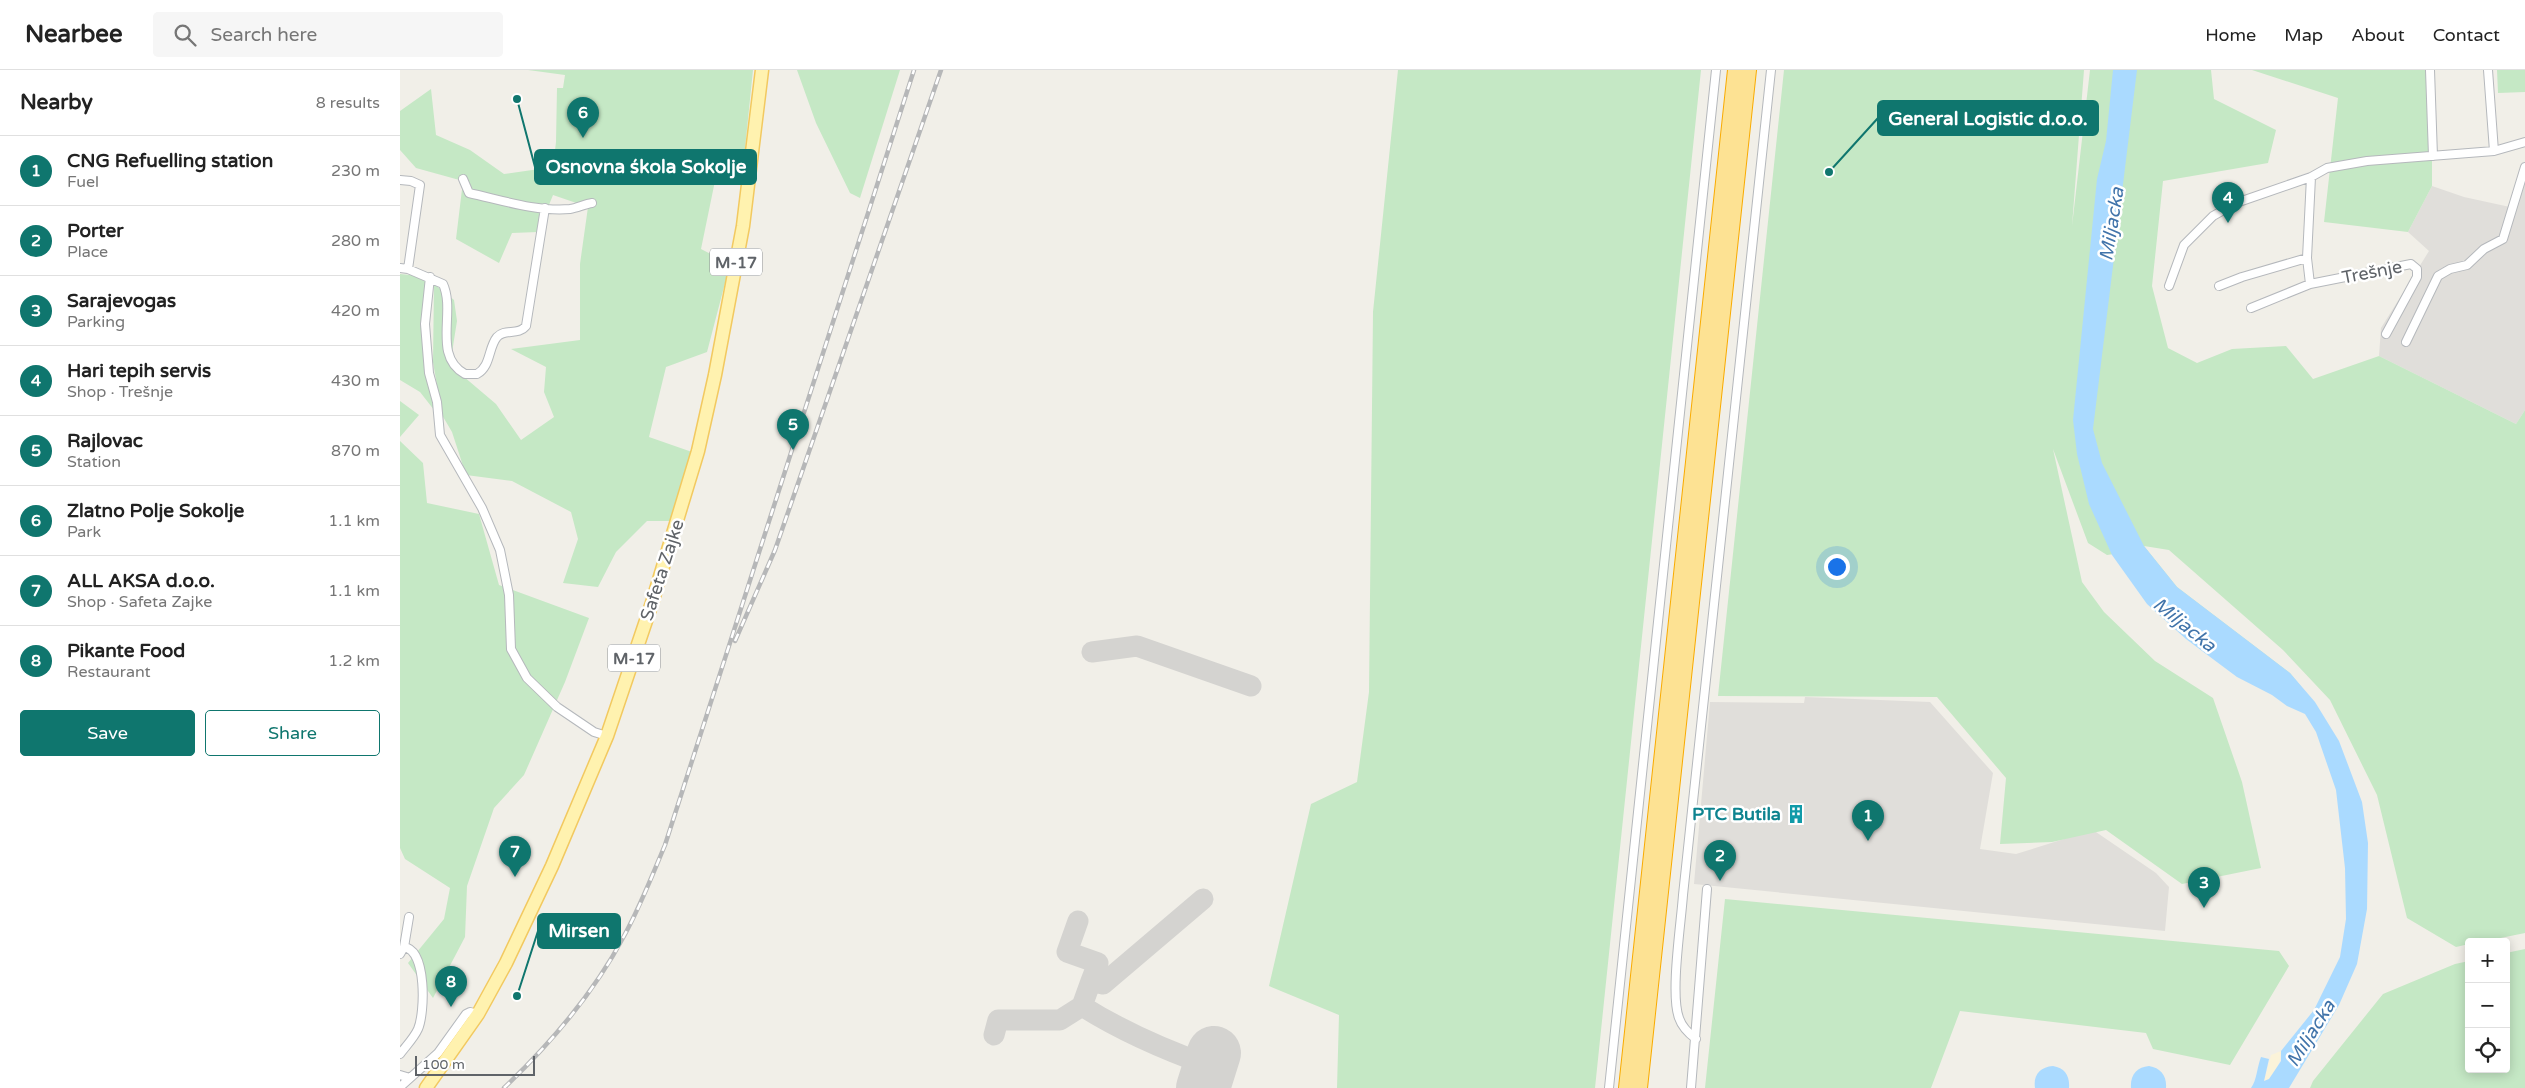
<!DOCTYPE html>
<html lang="en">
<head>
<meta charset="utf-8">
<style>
  body { margin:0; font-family:"Varela Round",sans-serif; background:#f6f6f6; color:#222 }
  .controls { position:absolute; right:15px; bottom:15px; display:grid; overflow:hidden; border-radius:5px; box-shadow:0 2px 12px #0003 }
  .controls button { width:45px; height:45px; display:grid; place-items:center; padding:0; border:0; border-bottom:1px solid #e0e0e0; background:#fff; color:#222; font:25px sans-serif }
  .scale { position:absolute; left:15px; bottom:12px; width:120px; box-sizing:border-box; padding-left:5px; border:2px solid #5f6368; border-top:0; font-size:14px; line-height:18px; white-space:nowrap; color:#5f6368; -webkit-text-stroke:4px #fff; paint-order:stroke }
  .you { position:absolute; left:1436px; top:496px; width:18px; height:18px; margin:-12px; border:4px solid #fff; border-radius:50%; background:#1a73e8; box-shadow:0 0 0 8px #1a73e833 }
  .badge { display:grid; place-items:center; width:32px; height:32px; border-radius:50%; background:#0f766e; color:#fff; font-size:16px; font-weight:700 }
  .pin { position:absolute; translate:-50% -41px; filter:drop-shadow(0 1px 2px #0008) }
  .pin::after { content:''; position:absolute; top:26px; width:18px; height:15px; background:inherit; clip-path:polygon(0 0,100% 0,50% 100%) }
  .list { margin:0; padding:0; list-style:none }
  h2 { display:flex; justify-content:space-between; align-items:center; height:65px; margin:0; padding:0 20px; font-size:21px }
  h2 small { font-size:16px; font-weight:400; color:#767676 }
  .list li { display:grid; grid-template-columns:32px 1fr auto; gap:15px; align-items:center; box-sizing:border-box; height:70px; padding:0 20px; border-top:1px solid #e0e0e0 }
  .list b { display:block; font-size:19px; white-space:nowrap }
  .list p { margin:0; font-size:16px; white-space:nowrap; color:#767676 }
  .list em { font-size:16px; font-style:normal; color:#767676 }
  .actions { display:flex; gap:10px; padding:15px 20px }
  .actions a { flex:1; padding:11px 0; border:1px solid #0f766e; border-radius:5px; text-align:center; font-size:18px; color:#0f766e }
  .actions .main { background:#0f766e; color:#fff }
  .icon { flex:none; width:28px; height:28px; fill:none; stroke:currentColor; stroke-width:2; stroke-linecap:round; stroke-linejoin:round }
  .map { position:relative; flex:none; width:2125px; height:1018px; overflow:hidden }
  header { display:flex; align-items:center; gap:30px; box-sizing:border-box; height:70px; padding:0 25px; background:#fff; border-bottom:1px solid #e0e0e0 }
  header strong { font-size:24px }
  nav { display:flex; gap:28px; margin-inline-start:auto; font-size:18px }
  .search { width:350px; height:45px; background:#f6f6f6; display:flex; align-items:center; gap:12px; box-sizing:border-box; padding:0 18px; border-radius:5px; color:#767676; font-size:19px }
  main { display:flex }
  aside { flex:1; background:#fff }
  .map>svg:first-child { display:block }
  .industrial { fill:#e0deda }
  .green { fill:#c5e8c5 }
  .sand { fill:#fbf3d9 }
  .water { fill:#aadaff }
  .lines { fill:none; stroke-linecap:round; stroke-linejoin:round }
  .taxiway { stroke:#d4d3d0; stroke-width:21 }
  .runway { stroke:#d4d3d0; stroke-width:54 }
  .minor-casing { stroke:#b5b8bc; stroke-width:10 }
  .primary-casing { stroke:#f2c960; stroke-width:15 }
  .motorway-casing { stroke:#f9ab00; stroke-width:16 }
  .minor { stroke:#fff; stroke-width:8 }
  .primary { stroke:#fff2af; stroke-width:12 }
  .motorway { stroke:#fde293; stroke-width:14 }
  .rail-casing { stroke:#b6b7b8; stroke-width:4.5 }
  .rail { stroke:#fff; stroke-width:2.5; stroke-dasharray:8; stroke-linecap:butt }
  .labels { text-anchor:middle; stroke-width:5; stroke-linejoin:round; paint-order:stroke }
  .shield { fill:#fff; stroke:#8f9295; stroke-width:1 }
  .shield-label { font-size:16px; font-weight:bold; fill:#5f6368 }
  .street-label { font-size:18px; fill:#5f6368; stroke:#fff }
  .culture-label { font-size:18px; font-weight:bold; fill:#0d838f; stroke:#fff; text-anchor:end }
  .water-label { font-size:19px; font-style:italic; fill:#4174aa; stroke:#fff }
  .leader { fill:none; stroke:#0f766e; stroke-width:2 }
  .callout-dot { fill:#0f766e; stroke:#fff; stroke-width:2 }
  .callout { fill:#0f766e; stroke:#0f766e; stroke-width:2 }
  .callout-label { font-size:19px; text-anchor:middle; font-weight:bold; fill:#fff }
</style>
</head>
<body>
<header>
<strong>Nearbee</strong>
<div class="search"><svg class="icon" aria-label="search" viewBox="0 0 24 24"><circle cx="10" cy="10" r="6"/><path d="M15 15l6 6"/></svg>Search here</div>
<nav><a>Home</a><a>Map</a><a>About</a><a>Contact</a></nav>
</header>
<main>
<aside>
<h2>Nearby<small>8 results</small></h2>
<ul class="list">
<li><span class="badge">1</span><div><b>CNG Refuelling station</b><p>Fuel</p></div><em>230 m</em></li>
<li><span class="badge">2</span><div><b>Porter</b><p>Place</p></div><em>280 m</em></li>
<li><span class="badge">3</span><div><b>Sarajevogas</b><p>Parking</p></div><em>420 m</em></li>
<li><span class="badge">4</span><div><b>Hari tepih servis</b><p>Shop · Trešnje</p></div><em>430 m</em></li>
<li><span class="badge">5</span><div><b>Rajlovac</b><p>Station</p></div><em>870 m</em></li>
<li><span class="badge">6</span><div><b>Zlatno Polje Sokolje</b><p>Park</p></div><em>1.1 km</em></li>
<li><span class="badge">7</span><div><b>ALL AKSA d.o.o.</b><p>Shop · Safeta Zajke</p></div><em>1.1 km</em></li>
<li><span class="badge">8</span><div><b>Pikante Food</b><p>Restaurant</p></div><em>1.2 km</em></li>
</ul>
<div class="actions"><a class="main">Save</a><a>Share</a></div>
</aside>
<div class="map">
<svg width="2125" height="1018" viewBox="0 0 2125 1018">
  <rect width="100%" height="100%" fill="#f1efe8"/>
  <path class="industrial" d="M2125 97V340L2116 354 1979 286 1981 258 2029 181 2008 162 2032 116 2064 127 2110 137Z
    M1405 627 1530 632 1593 703 1580 779 1616 784 1693 760 1756 803 1769 817 1765 861 1294 814 1310 632 1404 633Z"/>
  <path class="green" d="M128 0H353L343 98 316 106 301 179 330 194 307 282 266 297 249 367 292 382 272 451H247L216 482 198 517 163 513 178 469 171 442 112 411 66 405 52 362 42 345 33 292 34 214 54 230 57 251 50 295 96 334 121 370 154 347 144 322 146 297 111 279 180 270V194L188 137 153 125 138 162 112 163 99 193 56 169 63 111 16 98 0 80V41L31 19 36 65 70 80 104 104 153 97 156 72 157 18H163L165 5Z
    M397 0H500L460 128 450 123 416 53Z
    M998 0H1301L1195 1018H937L939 945 869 916 911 734 957 712 969 622 973 242Z
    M1384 0H1684L1672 156 1690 0H1811L1814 29 1876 60 1868 93 1763 111 1752 216 1768 278 1797 293 1832 279 1886 276 1913 309 1979 286 2116 354 2125 340V863L2081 872H2069V874L2056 877 2007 848 1977 725 1930 630 1883 580 1769 480 1744 476 1777 517 1890 603 1903 619 1729 482 1707 485 1688 473 1653 379 1682 512 1704 542 1755 591 1813 628 1842 712 1861 798 1782 814 1706 760 1652 772 1600 774 1606 708 1537 627 1318 626Z
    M1852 0H2026L2032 90V116L2008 162 1924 152 1938 28Z
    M2097 0H2125V22L2098 23Z
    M0 204 30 207 25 254 38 345 20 322 0 310Z
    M0 331 19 345 0 367Z
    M0 371 23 393 27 433 79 444 99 515 189 548 165 612 124 705 94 738 67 816 65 867 33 928 8 893 44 849 50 818 5 789 0 778Z
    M1325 829 1879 881 1889 896 1830 995 1753 979 1746 963 1560 941 1531 1018H1305Z
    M2125 879V1018H1910L1913 1011 1983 924 2055 894 2069 891V999H2106V883Z"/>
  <path class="sand" d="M1881 981C1881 993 1874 1006 1864 1012L1871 985Z"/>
  <path class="water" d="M1713 0H1737L1693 359 1702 393 1744 476 1777 517 1890 603 1915 632 1939 671 1962 732 1968 773 1967 839 1957 894 1939 935 1889 1018H1851C1857 1010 1857 997 1861 987L1869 989 1864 1011 1869 1009 1881 991V981L1914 940 1940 887 1946 849 1945 798 1936 720 1916 662 1905 644 1887 636 1872 625 1837 607 1786 569 1747 534 1712 485 1689 434 1677 384 1673 350 1697 109 1706 71Z
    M1653 996C1665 998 1670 1006 1669 1018H1635C1633 1005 1640 997 1653 996Z
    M1749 996C1761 998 1767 1006 1766 1018H1731C1730 1005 1737 997 1749 996Z"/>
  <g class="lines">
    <path class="taxiway" d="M692 582 737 576 851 616
      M803 829 703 914 691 911 682 936C723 962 765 980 810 996
      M678 851 667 882 698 893 691 911
      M594 965 598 950H660L682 936
      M803 1016 809 1018"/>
    <path class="runway" d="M803 1018 814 983"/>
    <g class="minor-casing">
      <path id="minor" d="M2030 0 2033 86
        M2088 0 2094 81
        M1911 107 1907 188 1910 214 2011 194 2017 199V207L1986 264
        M63 109 69 123C101 130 137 142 170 139 177 138 185 134 192 133
        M0 110 11 111 20 115 8 199
        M0 198 8 199 43 214C56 242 32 286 65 304H77C91 296 88 278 97 267 105 258 118 266 126 256L145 138
        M30 207 25 254 29 303 37 332 40 365 82 438 100 480 109 525 111 579 127 608 157 637 194 662 207 666
        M1769 216 1784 175 1813 146 1836 133 1911 107 1927 98 1967 91 2094 81 2125 72
        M1819 216 1842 207 1907 188
        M1851 238 1910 214
        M2006 272 2038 206 2050 199 2067 195 2084 179 2103 169 2125 97
        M0 884 4 877 9 847
        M1296 969C1288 963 1282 957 1279 948 1270 924 1281 854 1283 825L1371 0
        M0 984C6 976 14 968 18 959 25 943 27 880 4 877
        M0 1005 10 1008
        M0 1017 38 983 66 944 70 942 78 944
        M1209 1018 1316 0
        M1291 1018 1307 819"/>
    </g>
    <g class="primary-casing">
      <path id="primary" d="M26 1018 78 944 106 893 152 796 207 666 252 533 298 381 315 305 343 156 362 0"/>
    </g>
    <g class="motorway-casing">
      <path id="motorway" d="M1226 1018 1335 0
        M1240 1018 1349 0"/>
    </g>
    <use href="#minor" class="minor"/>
    <use href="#primary" class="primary"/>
    <use href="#motorway" class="motorway"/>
    <g class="rail-casing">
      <path id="rail" d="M335 571 375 480 541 0
        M104 1018C151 973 194 923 224 866 240 837 252 806 265 775L514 0"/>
    </g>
    <use href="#rail" class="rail"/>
  </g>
  <defs>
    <g id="building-bare" transform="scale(1.5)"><path d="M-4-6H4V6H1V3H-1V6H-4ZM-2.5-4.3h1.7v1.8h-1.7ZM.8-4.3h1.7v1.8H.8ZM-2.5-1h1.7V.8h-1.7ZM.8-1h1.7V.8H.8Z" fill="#0f9aa8" stroke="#fff" stroke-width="2.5" paint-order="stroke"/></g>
  </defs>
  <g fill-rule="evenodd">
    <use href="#building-bare" x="1396" y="744"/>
  </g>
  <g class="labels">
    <g class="shield">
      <rect x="310" y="178.5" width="52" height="27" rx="4"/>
      <rect x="208" y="574.5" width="52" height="27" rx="4"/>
    </g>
    <g class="shield-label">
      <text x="336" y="198">M-17</text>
      <text x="234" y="594">M-17</text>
    </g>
    <g class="street-label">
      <text transform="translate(1972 202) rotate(-11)" y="6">Trešnje</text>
      <text transform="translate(262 500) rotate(-72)" y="6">Safeta Zajke</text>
    </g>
    <g class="culture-label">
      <text x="1381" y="750">PTC Butila</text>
    </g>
    <g class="water-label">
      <text transform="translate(1711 154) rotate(-81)" y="7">Miljacka</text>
      <text transform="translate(1785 554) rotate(39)" y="7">Miljacka</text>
      <text transform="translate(1910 963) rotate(-58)" y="7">Miljacka</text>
    </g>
  </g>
  <path class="leader" d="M1429 102L1478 48M117 29L135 97M117 926L138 861"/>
  <g class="callout-dot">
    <circle cx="1429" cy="102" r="5"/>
    <circle cx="117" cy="29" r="5"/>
    <circle cx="117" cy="926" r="5"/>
  </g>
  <g class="callout">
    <rect x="1478" y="31" width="220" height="34" rx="5"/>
    <rect x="135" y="80" width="221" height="34" rx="5"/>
    <rect x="138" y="844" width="82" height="34" rx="5"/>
  </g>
  <g class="callout-label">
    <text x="1588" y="55">General Logistic d.o.o.</text>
    <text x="246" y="103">Osnovna śkola Sokolje</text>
    <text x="179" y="867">Mirsen</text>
  </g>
</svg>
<div class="controls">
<button>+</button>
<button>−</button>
<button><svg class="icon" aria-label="locate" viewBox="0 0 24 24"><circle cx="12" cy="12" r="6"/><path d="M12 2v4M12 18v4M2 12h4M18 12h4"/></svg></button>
</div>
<div class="scale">100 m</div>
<div class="you"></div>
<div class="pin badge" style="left:1468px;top:771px">1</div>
<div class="pin badge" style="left:1320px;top:811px">2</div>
<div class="pin badge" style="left:1804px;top:838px">3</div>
<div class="pin badge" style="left:1828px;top:153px">4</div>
<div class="pin badge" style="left:393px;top:380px">5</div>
<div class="pin badge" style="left:183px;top:68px">6</div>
<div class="pin badge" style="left:115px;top:807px">7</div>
<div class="pin badge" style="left:51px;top:937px">8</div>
</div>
</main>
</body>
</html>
